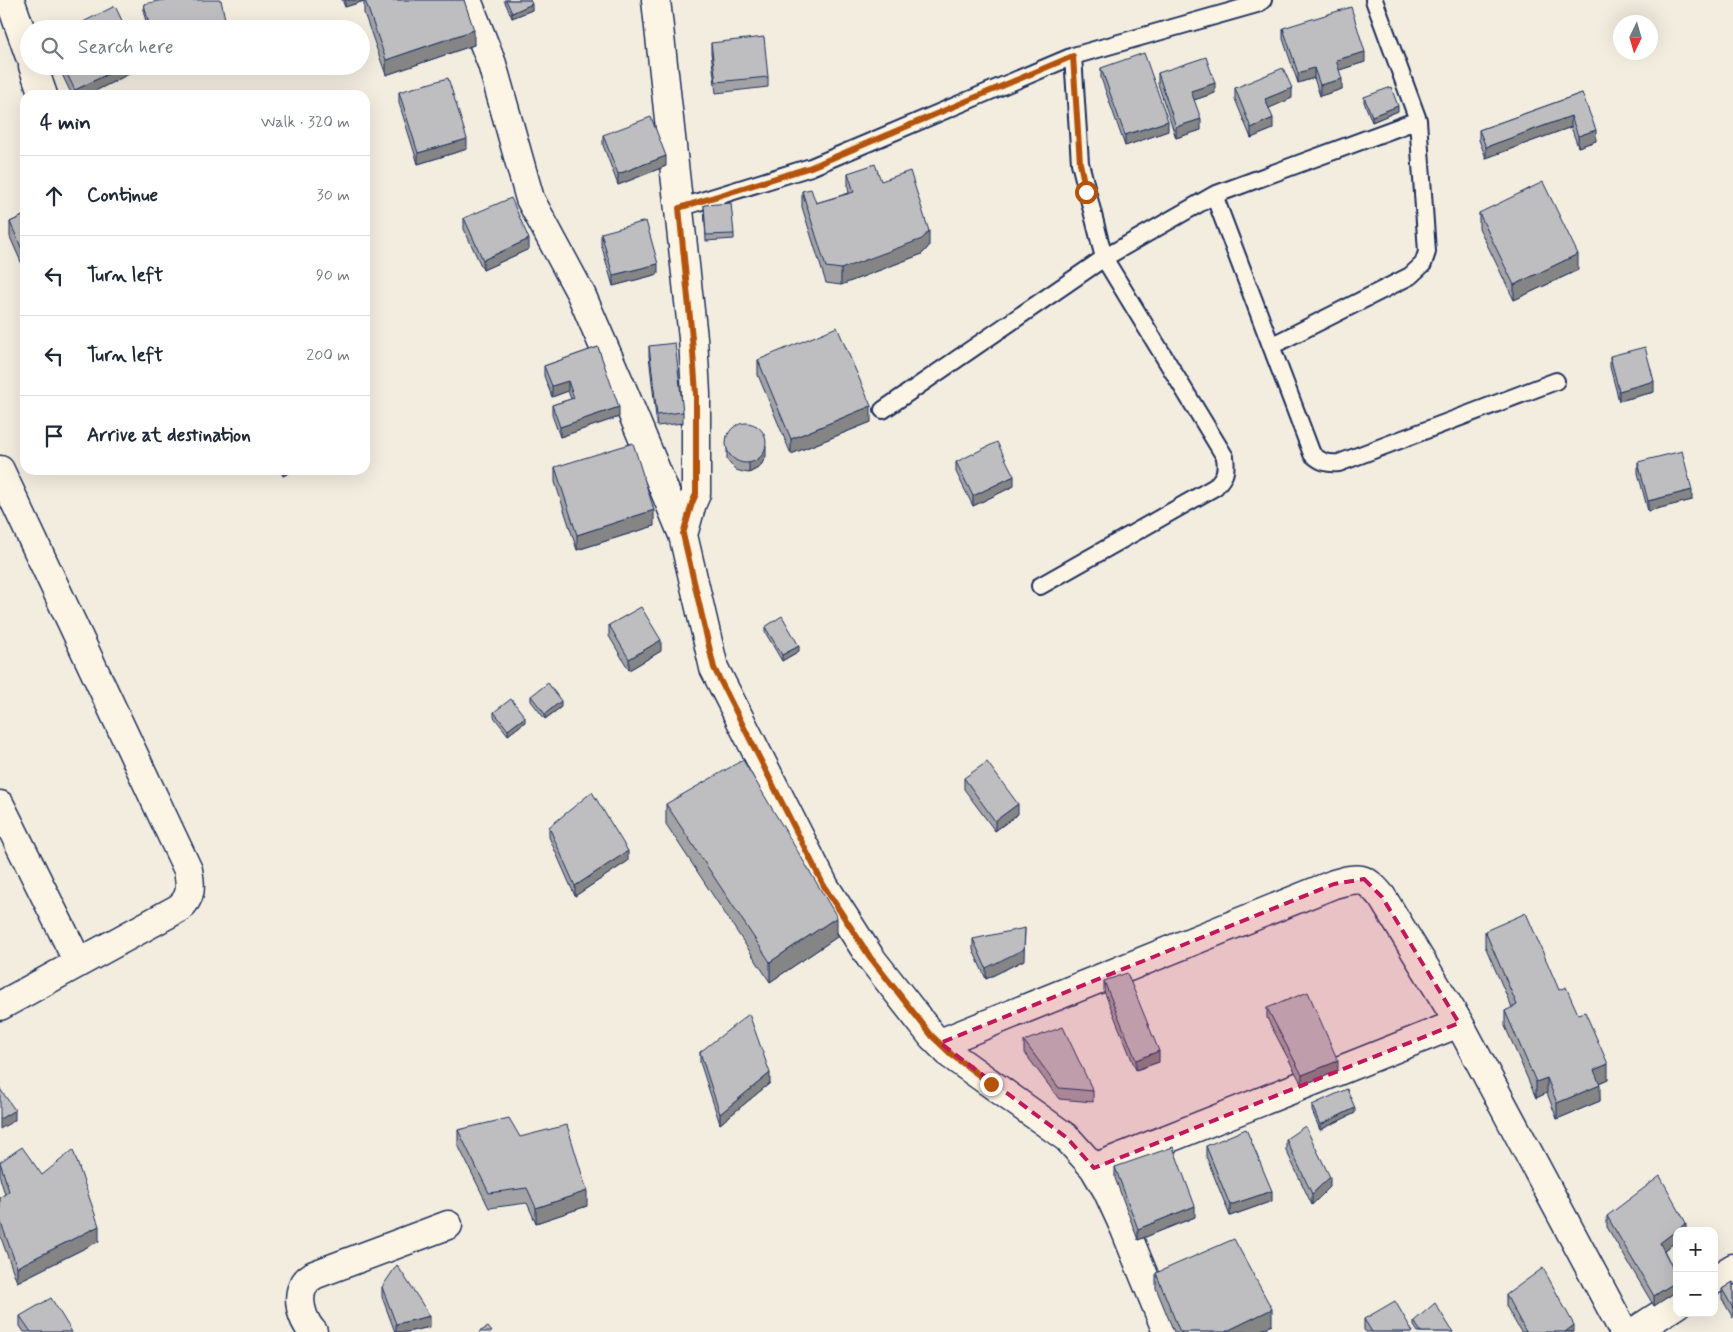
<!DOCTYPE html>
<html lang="en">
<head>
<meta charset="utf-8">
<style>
  body { margin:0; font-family:Mynerve,sans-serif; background:#f6f6f7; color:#1f2937 }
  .controls { position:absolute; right:15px; bottom:15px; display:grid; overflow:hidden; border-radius:10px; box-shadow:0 5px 20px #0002 }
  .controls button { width:45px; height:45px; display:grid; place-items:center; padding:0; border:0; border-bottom:1px solid #e0e1e3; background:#fff; color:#1f2937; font:25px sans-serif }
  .compass { position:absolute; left:1613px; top:15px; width:45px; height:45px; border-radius:50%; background:#fff; box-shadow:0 5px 20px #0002; rotate:185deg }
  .stop { position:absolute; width:15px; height:15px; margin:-11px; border:4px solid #b45309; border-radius:50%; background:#fff }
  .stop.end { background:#b45309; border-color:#fff; box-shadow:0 1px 5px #0008 }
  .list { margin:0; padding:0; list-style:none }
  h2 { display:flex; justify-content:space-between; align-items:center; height:65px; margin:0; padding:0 20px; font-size:21px }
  h2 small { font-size:16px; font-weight:400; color:#747a83 }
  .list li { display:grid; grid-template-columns:32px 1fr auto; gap:15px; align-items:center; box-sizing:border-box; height:80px; padding:0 20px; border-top:1px solid #e0e1e3 }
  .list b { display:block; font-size:19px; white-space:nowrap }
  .list em { font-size:16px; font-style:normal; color:#747a83 }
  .icon { flex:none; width:28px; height:28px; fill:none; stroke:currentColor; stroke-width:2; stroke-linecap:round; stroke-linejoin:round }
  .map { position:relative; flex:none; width:1733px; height:1332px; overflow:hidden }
  .search { position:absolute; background:#fff; box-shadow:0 5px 20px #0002; left:20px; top:20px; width:350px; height:55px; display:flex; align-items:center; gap:12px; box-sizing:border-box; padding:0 18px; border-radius:28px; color:#747a83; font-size:19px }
  .panel { position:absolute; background:#fff; box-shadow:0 5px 20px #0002; left:20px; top:90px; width:350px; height:385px; border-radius:15px }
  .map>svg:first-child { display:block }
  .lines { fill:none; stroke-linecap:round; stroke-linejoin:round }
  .lane-casing { stroke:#1b2f5e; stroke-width:20 }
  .street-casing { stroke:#1b2f5e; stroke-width:31 }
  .lane { stroke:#fcf5e5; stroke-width:16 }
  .street { stroke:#fcf5e5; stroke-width:28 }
  .wall { fill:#a3a3a5; stroke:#1b2f5e }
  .shaded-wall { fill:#858586; stroke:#1b2f5e }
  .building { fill:#bebec0; stroke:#1b2f5e }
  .route { stroke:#b45309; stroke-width:6 }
  .marked { fill:#c2185b; fill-opacity:0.2; stroke:#c2185b; stroke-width:4; stroke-dasharray:10 6; stroke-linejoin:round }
</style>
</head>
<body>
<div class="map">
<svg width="1733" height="1332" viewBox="0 0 1733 1332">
  <rect width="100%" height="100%" fill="#f3ede0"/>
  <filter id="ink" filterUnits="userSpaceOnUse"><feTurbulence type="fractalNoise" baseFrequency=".02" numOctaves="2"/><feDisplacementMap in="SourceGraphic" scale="10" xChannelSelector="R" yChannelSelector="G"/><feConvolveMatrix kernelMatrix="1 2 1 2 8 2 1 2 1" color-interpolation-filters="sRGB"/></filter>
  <g filter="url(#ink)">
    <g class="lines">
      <g class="lane-casing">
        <path id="lane" d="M1214 195 1312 454C1321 462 1327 464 1339 463L1556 381
          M679 208 811 167 1073 56 1257 4 1263 0
          M1271 346 1410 276 1423 264 1427 252 1418 120 1374 0
          M883 410 1104 258 1214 195 1418 120
          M1040 586 1215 487C1225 476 1227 472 1225 457L1104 258 1080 163 1073 56"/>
      </g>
      <g class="street-casing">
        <path id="street" d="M10 0 29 54
          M467 0 492 64 530 199 581 294 624 393 683 535 714 668 825 887 870 957 932 1036 951 1055 1067 1138 1094 1168 1107 1190 1124 1227 1167 1332
          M656 0 693 338 696 394V494L692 503 683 535
          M33 66 43 95
          M0 470 188 870C191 887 192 897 179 908L0 1006
          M0 805 78 962
          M940 1043 1334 884C1359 877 1365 876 1382 897L1459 1023 1624 1332
          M1094 1168 1459 1023
          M1714 1280 1733 1268
          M313 1332C302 1320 295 1297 305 1283 306 1280 311 1277 314 1275L448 1225
          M1634 1332 1677 1304"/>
      </g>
      <use href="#lane" class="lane"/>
      <use href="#street" class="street"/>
    </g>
    <path class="wall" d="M342 0H464L474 45 386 75 364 13V1L345 7Z
      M504 0H530L532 10 512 18Z
      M144 4 227 29H148L144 14Z
      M1283 28 1365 62 1339 70 1342 89 1320 96 1314 78 1298 83 1283 39Z
      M711 43 768 77V87L716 93 711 53Z
      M58 66H141V68L87 95H72Z
      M1101 68 1168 131 1125 146 1101 78Z
      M1158 73 1215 93 1194 100 1201 130 1176 138 1158 84Z
      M1235 88 1292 98 1269 108 1273 129 1251 138 1235 99Z
      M399 92 467 149 418 164 399 103Z
      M1582 93 1596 141 1578 147 1571 127 1486 158 1479 140V130Z
      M1364 97 1398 111 1372 122 1364 102Z
      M603 135 666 166 618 185 603 145Z
      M848 173 881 181 929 246 922 254 841 285 826 283 802 207V191L816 203 849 193 848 188Z
      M704 205 734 234V239L706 241Z
      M1479 213 1578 270 1514 300 1479 228Z
      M25 215V271L10 237V222Z
      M464 218 529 249 483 270 464 229Z
      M601 233 658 274 613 286 601 244Z
      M649 346 683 412V423L657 426 649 356Z
      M598 347 619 417 560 437 552 415V405L571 399 568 391 552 397 544 376V366Z
      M1610 356 1654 392 1619 401 1610 367Z
      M758 360 871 422 791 454 758 375Z
      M727 436 766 456 760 467 749 473 743 472 736 470 731 465 727 460Z
      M956 462 1014 486 973 506 956 472Z
      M1638 462 1692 500 1648 511 1638 473Z
      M555 467 654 526 577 550 555 482Z
      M280 470H295L283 476Z
      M609 625 661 651 629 670 609 636Z
      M765 627 799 651 782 661 765 632Z
      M531 696 561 707 545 719 531 701Z
      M494 712 525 722 508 735 494 717Z
      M964 778 1018 814 995 831 964 789Z
      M666 804 837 937 770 982 666 824Z
      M549 827 628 861 575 896 549 837Z
      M1485 931 1559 990 1608 1079 1599 1083 1600 1101 1557 1119 1547 1093 1536 1098 1505 1026V1011L1512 1008 1485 946Z
      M973 939 1024 960 986 979 973 950Z
      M1104 981 1159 1062 1136 1070 1104 991Z
      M1267 1008 1338 1071 1302 1085 1267 1018Z
      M1024 1041 1093 1091V1102L1059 1099 1024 1052Z
      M700 1052 770 1083 720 1124 700 1062Z
      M1312 1105 1355 1113 1320 1130 1312 1111Z
      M458 1130 520 1137 587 1206 536 1223 527 1203 489 1208 458 1145Z
      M1286 1139 1330 1187 1312 1205 1286 1150Z
      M1206 1146 1272 1201 1230 1216 1206 1156Z
      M0 1162 42 1175 99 1241 17 1282 0 1235V1198L5 1194 0 1178Z
      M1115 1167 1195 1217 1138 1240 1115 1178Z
      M1607 1216 1686 1231H1677V1241L1664 1250 1677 1277V1291L1654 1306 1607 1227Z
      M1156 1273 1272 1325 1257 1332H1174L1156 1288Z
      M1733 1282V1318L1722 1299V1289Z
      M382 1287 430 1327 407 1332H395L382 1297Z
      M1506 1295 1574 1332H1521L1506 1306Z
      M20 1316 72 1332H24L20 1326Z
      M1364 1319 1413 1332H1366L1364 1330Z
      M1414 1321 1453 1332H1418L1414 1326Z"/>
    <path class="shaded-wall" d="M345 0H364V1L345 7Z
      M532 4V10L512 18V13Z
      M474 30V45L386 75V60Z
      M1365 52V62L1336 71V60Z
      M124 66H141V68L87 95H75V90Z
      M157 66H181L157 71Z
      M1314 68V78L1298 83V73Z
      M1342 79V89L1320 96V85Z
      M1215 83V93L1191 101V91Z
      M1292 88V98L1265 110V99Z
      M1398 106V111L1372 122V116Z
      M1571 116V127L1486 158V147Z
      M1273 118V129L1251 138V128Z
      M1201 119V130L1176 138V127Z
      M1168 121V131L1125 146V135Z
      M1596 130V141L1578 147V136Z
      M467 139V149L418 164V153Z
      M666 156V166L618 185V174Z
      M929 231V246L922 254 841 285V269Z
      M529 239V249L483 270V260Z
      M1578 254V270L1514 300V285Z
      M658 264V274L613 286V275Z
      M568 381V391L552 397V386Z
      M1654 381V392L1619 401V391Z
      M871 406V422L791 454V439Z
      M619 407V417L560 437V427Z
      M766 446V456L760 467 749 473V463Z
      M285 470H295L283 476V471Z
      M1014 476V486L973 506V496Z
      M1692 490V500L1648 511V501Z
      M654 510V526L577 550V535Z
      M661 640V651L629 670V659Z
      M799 646V651L782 661V655Z
      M561 701V707L545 719V714Z
      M525 717V722L508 735V730Z
      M1018 804V814L995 831V821Z
      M628 851V861L575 896V886Z
      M837 917V937L770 982V962Z
      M1025 928 1024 960 986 979V968Z
      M1159 1051V1062L1136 1070V1060Z
      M1338 1061V1071L1302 1085V1075Z
      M1608 1064V1079L1594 1085V1070Z
      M770 1073V1083L720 1124V1114Z
      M1547 1078V1093L1536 1098V1082Z
      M1600 1085V1101L1557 1119V1103Z
      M1355 1108V1113L1320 1130V1125Z
      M15 1110V1120L0 1129V1119Z
      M1330 1177V1187L1312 1205V1194Z
      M587 1191V1206L536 1223V1208Z
      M1272 1191V1201L1230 1216V1205Z
      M1195 1206V1217L1138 1240V1229Z
      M1686 1223V1231H1677V1241L1660 1253V1243Z
      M99 1226V1241L17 1282V1267Z
      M1677 1281V1291L1654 1306V1296Z
      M1272 1309V1325L1257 1332H1225Z
      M430 1316V1327L407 1332H396V1324Z
      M1574 1325V1332H1565Z"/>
    <path class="building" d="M163 0H221L227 29H150L144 4Z
      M365 0H464L474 30 386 60Z
      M506 0H530L532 4 512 13Z
      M115 6 126 29H69Z
      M1351 7 1365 52 1336 60 1342 79 1320 85 1314 68 1298 73 1283 28Z
      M764 37 768 77 716 82 711 43Z
      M1144 53 1168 121 1125 135 1101 68Z
      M1206 57 1215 83 1191 91 1201 119 1176 127 1158 73Z
      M63 66H124L75 90Z
      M1283 68 1292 88 1265 99 1273 118 1251 128 1235 88Z
      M448 78 467 139 418 153 399 92Z
      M1391 87 1398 106 1372 116 1364 97Z
      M1582 93 1596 130 1578 136 1571 116 1486 147 1479 130Z
      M651 117 666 156 618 174 603 135Z
      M875 164 881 181 910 171 929 231 922 239 841 269 826 267 802 191 811 189 816 203 854 192 848 173Z
      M1543 182 1578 254 1514 285 1479 213Z
      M511 198 529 239 483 260 464 218Z
      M731 203 734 234 706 235 704 205Z
      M25 215V256L10 222Z
      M646 221 658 264 613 275 601 233Z
      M837 327 871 406 791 439 758 360Z
      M675 343 683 412 657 415 649 346Z
      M598 347 619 407 560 427 552 405 574 398 568 381 552 386 544 366Z
      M1645 347 1654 381 1619 391 1610 356Z
      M726 443a20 20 0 1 1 40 0a20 20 0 1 1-40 0Z
      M997 442 1014 476 973 496 956 462Z
      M633 443 654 510 577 535 555 467Z
      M1682 451 1692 490 1648 501 1638 462Z
      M641 607 661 640 629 659 609 625Z
      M782 616 799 646 782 655 765 627Z
      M548 683 561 701 545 714 531 696Z
      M511 699 525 717 508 730 494 712Z
      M743 760 837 917 770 962 666 804Z
      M987 762 1018 804 995 821 964 778Z
      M592 792 628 851 575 886 549 827Z
      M1526 913 1559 990 1566 987 1578 1014 1585 1012 1608 1064 1594 1070 1600 1085 1557 1103 1547 1078 1536 1082 1505 1011 1517 1005 1485 931Z
      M1025 928 1024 949 986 968 973 939Z
      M1127 973 1159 1051 1136 1060 1104 981Z
      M1308 992 1338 1061 1302 1075 1267 1008Z
      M749 1014 770 1073 720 1114 700 1052Z
      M1063 1027 1093 1091 1059 1088 1024 1041Z
      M0 1089 15 1110 0 1119Z
      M1347 1089 1355 1108 1320 1125 1312 1105Z
      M509 1118 520 1137 567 1125 587 1191 536 1208 527 1188 489 1193 458 1130Z
      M1305 1126 1330 1177 1312 1194 1286 1139Z
      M1246 1129 1272 1191 1230 1205 1206 1146Z
      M22 1147 42 1175 73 1150 99 1226 17 1267 0 1220V1198L9 1191 0 1162Z
      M1173 1147 1195 1206 1138 1229 1115 1167Z
      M1660 1176 1686 1223 1660 1243 1677 1277V1281L1654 1296 1607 1216Z
      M1234 1239 1272 1309 1225 1332H1180L1156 1273Z
      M397 1265 430 1316 396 1324 382 1287Z
      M1543 1268 1574 1325 1565 1332H1526L1506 1295Z
      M1733 1282V1308L1722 1289Z
      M51 1298 72 1332H31L20 1316Z
      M1395 1301 1413 1332H1372L1364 1319Z
      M1435 1303 1453 1332H1421L1414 1321Z
      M488 1327 492 1332H479Z"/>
  </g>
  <g class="lines" filter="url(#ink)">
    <path class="route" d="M991 1084 952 1055 932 1036 870 957 825 888 714 668 683 534 692 503 696 494V394L692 338 679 208 811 167 1073 56 1080 163 1086 192"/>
  </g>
  <path class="marked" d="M1364 879 1382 897 1459 1023 1094 1168 1067 1138 940 1043 1334 884Z"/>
</svg>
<div class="controls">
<button>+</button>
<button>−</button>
</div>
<svg class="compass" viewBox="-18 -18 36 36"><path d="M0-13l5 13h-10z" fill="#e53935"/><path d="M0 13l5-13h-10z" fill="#747a83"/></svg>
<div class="stop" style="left:1086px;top:192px"></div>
<div class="stop end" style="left:991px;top:1084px"></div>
<div class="search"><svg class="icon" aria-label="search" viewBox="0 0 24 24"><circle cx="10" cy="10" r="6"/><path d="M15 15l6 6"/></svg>Search here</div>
<section class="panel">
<h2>4 min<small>Walk · 320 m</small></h2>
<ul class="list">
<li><svg class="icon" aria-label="ahead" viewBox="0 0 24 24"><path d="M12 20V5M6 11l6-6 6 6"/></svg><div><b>Continue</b></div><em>30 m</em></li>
<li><svg class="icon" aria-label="left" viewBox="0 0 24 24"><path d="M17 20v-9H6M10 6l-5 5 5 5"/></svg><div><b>Turn left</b></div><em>90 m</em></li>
<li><svg class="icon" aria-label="left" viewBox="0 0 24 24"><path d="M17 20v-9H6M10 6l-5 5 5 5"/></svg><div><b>Turn left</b></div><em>200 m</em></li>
<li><svg class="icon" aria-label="arrive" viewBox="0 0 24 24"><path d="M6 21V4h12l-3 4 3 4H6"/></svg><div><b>Arrive at destination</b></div></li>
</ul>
</section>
</div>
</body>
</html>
